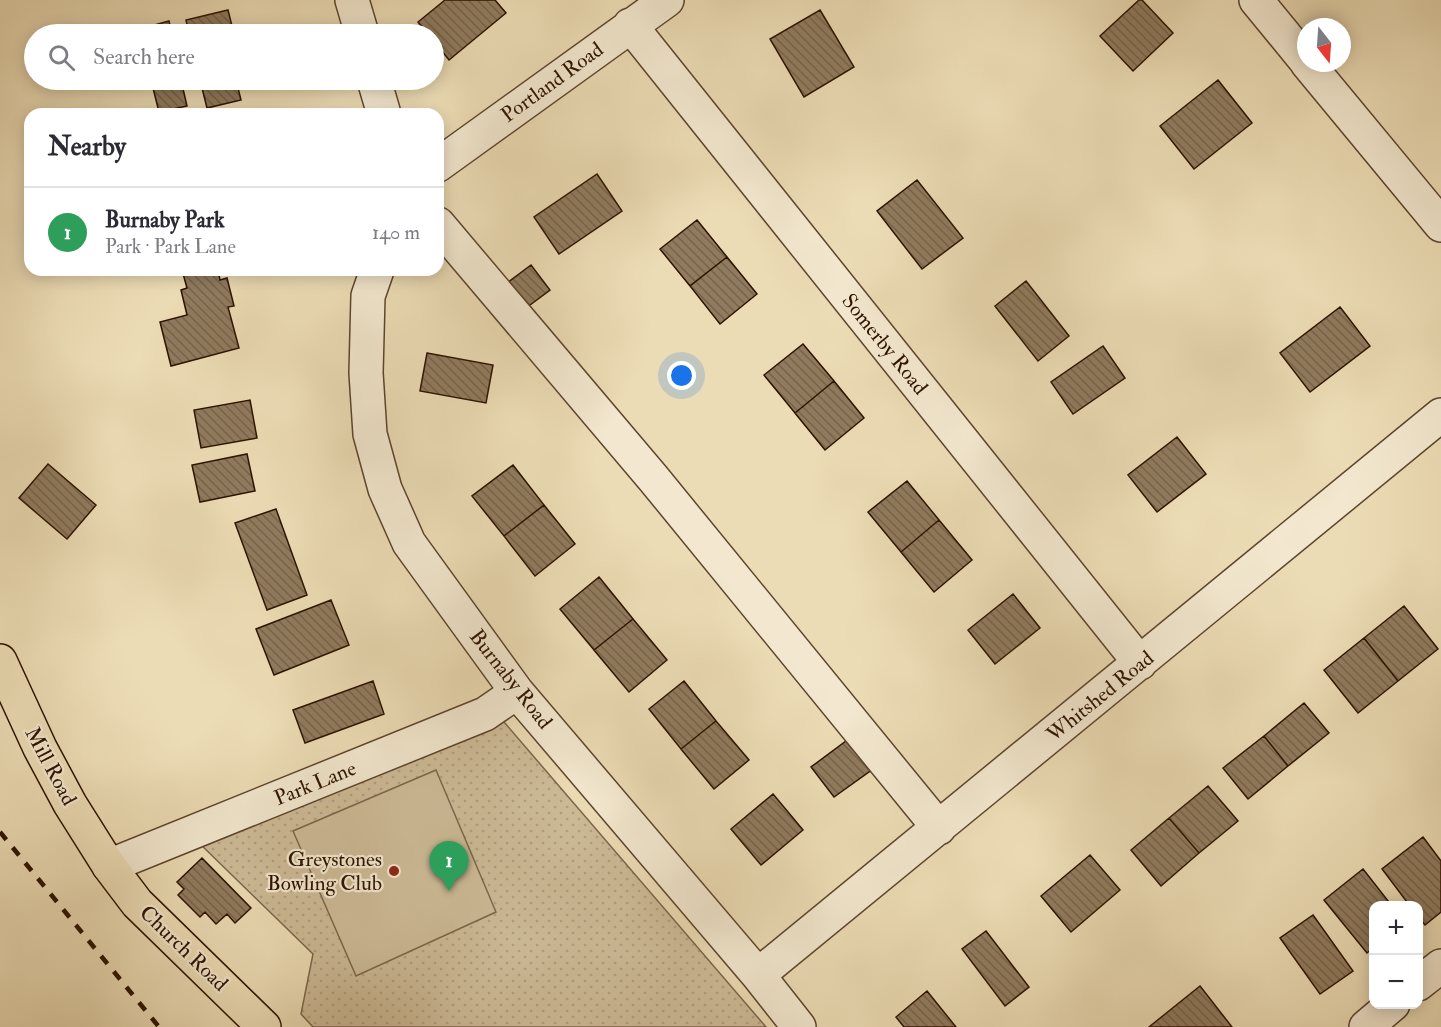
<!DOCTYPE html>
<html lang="en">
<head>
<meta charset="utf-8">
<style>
  body { margin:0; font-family:"IM FELL Double Pica",serif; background:#f7f7f7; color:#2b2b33 }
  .controls { position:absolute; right:18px; bottom:18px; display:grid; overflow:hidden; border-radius:12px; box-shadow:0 3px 15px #0003 }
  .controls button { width:54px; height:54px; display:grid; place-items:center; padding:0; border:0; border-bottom:2px solid #e1e1e2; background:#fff; color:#2b2b33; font:30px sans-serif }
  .compass { position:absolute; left:1297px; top:18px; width:54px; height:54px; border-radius:50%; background:#fff; box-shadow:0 3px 15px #0003; rotate:163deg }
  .you { position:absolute; left:682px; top:376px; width:21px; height:21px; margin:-15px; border:4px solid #fff; border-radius:50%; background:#1a73e8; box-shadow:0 0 0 9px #1a73e833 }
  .badge { display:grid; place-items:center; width:39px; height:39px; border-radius:50%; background:#8f2418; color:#fff; font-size:20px; font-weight:700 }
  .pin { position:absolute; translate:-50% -50px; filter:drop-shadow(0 2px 3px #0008) }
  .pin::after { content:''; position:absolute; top:32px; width:21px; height:18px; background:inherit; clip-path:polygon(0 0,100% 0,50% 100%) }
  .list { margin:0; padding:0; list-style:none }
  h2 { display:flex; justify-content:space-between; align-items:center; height:78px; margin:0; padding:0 24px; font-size:26px }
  h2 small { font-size:20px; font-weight:400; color:#7c7c81 }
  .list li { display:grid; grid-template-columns:39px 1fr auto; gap:18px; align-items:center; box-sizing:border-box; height:90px; padding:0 24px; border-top:2px solid #e1e1e2 }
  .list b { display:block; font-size:22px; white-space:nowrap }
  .list p { margin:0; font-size:20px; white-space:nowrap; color:#7c7c81 }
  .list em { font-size:20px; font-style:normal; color:#7c7c81 }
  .icon { flex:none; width:33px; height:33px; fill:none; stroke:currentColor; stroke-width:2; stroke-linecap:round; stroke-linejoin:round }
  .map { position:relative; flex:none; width:1441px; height:1027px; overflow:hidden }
  .search { position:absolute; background:#fff; box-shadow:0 3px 15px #0003; left:24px; top:24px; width:420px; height:66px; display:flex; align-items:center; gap:15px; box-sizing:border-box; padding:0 21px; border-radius:33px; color:#7c7c81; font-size:22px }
  .panel { position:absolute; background:#fff; box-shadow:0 3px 15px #0003; left:24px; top:108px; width:420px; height:168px; border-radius:18px }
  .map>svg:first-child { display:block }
  .green { fill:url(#green-dots); stroke:#7c664b; stroke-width:1.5 }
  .pitch { fill:#ccba96; stroke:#7c664b; stroke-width:1.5 }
  .building { fill:url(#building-back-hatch); stroke:#2d1200; stroke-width:1.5 }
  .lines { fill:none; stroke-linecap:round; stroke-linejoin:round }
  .minor-casing { stroke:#5d442d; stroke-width:36 }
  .major-casing { stroke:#2d1200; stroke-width:36 }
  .minor { stroke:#f3e8cf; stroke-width:33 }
  .major { stroke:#ecdcb5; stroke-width:33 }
  .rail { stroke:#2d1200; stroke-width:4.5; stroke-dasharray:10 10; stroke-linecap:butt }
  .poi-dot { fill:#8f2418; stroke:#f3e8cf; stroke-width:2 }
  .labels { text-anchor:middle; stroke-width:4.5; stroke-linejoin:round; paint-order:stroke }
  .street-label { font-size:21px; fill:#2d1200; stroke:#f3e8cf }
  .poi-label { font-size:21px; fill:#2d1200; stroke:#f3e8cf; text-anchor:end }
</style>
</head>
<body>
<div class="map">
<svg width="1441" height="1027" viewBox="0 0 1441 1027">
  <defs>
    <pattern id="green-dots" width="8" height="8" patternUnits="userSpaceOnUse" patternTransform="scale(1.5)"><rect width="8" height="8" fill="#ccba96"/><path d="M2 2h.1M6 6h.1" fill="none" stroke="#b09f80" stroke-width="1.8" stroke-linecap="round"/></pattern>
    <pattern id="building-back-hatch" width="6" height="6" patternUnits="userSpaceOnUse" patternTransform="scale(1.5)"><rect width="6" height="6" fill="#907b5e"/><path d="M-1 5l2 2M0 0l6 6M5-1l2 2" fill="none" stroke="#76634b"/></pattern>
  </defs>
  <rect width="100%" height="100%" fill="#ecdcb5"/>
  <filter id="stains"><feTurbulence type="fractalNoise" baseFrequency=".00333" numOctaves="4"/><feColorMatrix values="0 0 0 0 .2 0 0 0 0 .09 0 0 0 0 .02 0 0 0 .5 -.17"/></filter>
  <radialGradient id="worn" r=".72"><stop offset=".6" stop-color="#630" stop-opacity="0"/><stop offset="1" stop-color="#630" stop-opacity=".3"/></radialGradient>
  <path class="green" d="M498 715 766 1027H313L301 1014 313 954 194 838Z"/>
  <path class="pitch" d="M436 770 496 912 356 976 293 831Z"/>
  <path class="building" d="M445 0H495L506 13 449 60 434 41V34H428L418 22Z
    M1139 0H1142L1173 33 1133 71 1100 36Z
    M228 10 234 34H189L186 20Z
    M820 10 854 67 804 97 770 39Z
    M169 21 172 34H141L140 29Z
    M151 80H181L187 106 159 112Z
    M200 80H236L241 100 207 108Z
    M1218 80 1252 123 1194 169 1160 126Z
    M597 174 622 211 559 254 534 217Z
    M917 180 963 238 922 269 877 211Z
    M697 220 727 257 690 286 660 249Z
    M727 257 757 294 720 324 690 286Z
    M531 265 550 290 526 308 507 283Z
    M182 270H218L220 280 227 278 234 306 228 307 239 348 171 366 160 322 187 315 181 290 187 288Z
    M1026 281 1069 336 1038 361 995 306Z
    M1340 307 1370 346 1310 392 1280 353Z
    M803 344 834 381 795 413 764 375Z
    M1103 346 1125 378 1073 414 1051 382Z
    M427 353 493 365 486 403 420 391Z
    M834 381 864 418 825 450 795 413Z
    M250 400 257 438 201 448 194 410Z
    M1177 437 1206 474 1157 512 1128 475Z
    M247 454 255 491 200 502 192 465Z
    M48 464 96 505 67 539 19 498Z
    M513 465 544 505 504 536 472 496Z
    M907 481 939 520 901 552 868 512Z
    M544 505 575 544 535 576 504 536Z
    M276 509 307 595 267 610 235 523Z
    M939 520 972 560 934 592 901 552Z
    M599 577 633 619 594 650 560 609Z
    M1013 594 1040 628 995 664 968 630Z
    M331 600 349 645 274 675 256 629Z
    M1404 606 1438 649 1398 681 1364 638Z
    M633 619 667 660 629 692 594 650Z
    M1364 638 1398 681 1358 713 1324 670Z
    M373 681 384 714 305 743 293 710Z
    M684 681 716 721 681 749 649 709Z
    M1304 703 1329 733 1288 766 1264 736Z
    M716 721 749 760 714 789 681 749Z
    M1264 736 1288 766 1248 799 1223 768Z
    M850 738 873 769 834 797 811 767Z
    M1208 786 1238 821 1199 853 1169 818Z
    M773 794 803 830 761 865 731 829Z
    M1169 818 1199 853 1161 886 1131 850Z
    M1423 837 1441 861V912L1425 925 1418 916V906H1410L1382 869Z
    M1090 855 1120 890 1071 932 1041 896Z
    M202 858 251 908 235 923 227 914 216 924 205 912 200 917 178 895 184 889 177 882Z
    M1363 869 1392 906H1374V947L1367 953 1324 900Z
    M1313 915 1353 971 1320 994 1280 938Z
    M986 931 1029 987 1005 1006 962 949Z
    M1200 986 1232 1027H1149Z
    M927 991 956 1027H904L896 1017Z"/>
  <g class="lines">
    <g class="minor-casing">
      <path id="minor" d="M352 0 362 34
        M1256 0 1306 61
        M630 25 1140 663
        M1307 63 1441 225
        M374 80 384 114
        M438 165 667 0
        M438 224 653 478 939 828
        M377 270 368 296 366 373 370 434 385 489 409 543 517 692 758 975 799 1027
        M109 866 485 714 517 692
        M758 975 1441 415
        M1418 984 1441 966
        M1366 1027 1393 1004"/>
    </g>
    <g class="major-casing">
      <path id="major" d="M0 661 40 748 70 804 109 866 137 903 264 1027"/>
    </g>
    <use href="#minor" class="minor"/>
    <use href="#major" class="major"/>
    <path class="rail" d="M0 832 159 1027"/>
  </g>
  <circle class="poi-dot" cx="394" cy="871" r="6"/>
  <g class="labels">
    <g class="street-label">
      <text transform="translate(552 82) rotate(-36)" y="7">Portland Road</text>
      <text transform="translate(885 344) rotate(51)" y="7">Somerby Road</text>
      <text transform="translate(511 679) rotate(52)" y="7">Burnaby Road</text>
      <text transform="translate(1100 696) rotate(-39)" y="7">Whitshed Road</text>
      <text transform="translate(51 766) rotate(62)" y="7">Mill Road</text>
      <text transform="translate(315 783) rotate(-22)" y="7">Park Lane</text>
      <text transform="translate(184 948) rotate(44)" y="7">Church Road</text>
    </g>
    <g class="poi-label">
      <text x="382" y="866">Greystones<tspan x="382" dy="24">Bowling Club</tspan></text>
    </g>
  </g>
  <rect width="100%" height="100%" filter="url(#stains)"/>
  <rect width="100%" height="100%" fill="url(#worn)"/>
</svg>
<div class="controls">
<button>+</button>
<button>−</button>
</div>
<svg class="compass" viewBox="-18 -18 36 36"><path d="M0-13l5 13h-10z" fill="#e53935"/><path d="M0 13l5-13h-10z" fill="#7c7c81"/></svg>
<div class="you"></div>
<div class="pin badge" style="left:449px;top:891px;background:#2e9e5b">1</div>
<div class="search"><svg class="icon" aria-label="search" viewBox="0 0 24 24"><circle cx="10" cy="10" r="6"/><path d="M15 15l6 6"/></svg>Search here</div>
<section class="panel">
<h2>Nearby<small></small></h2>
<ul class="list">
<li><span class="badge" style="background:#2e9e5b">1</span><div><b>Burnaby Park</b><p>Park · Park Lane</p></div><em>140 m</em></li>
</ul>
</section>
</div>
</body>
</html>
